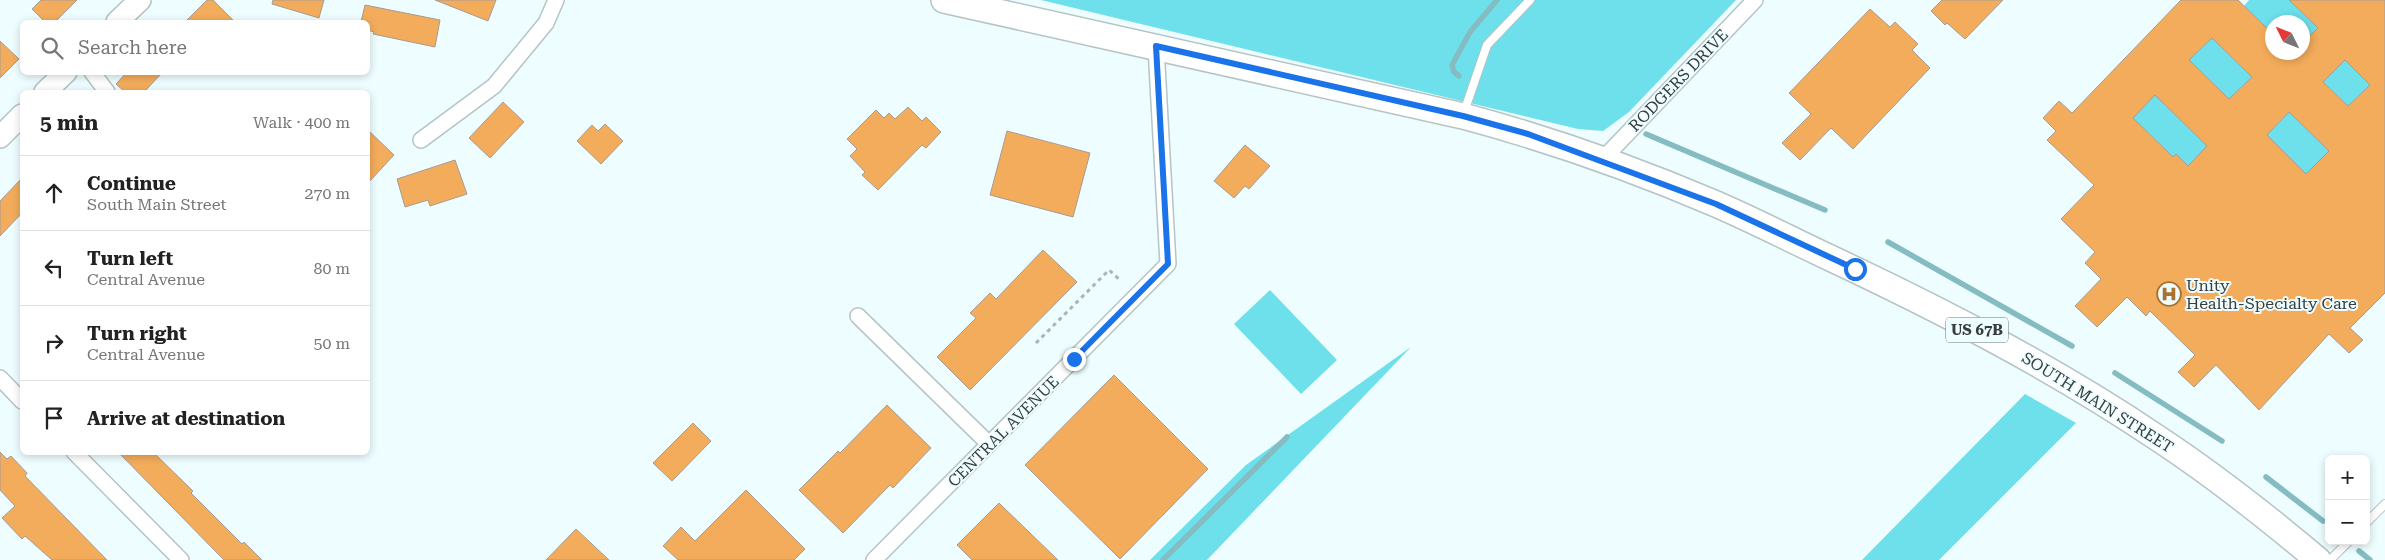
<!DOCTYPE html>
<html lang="en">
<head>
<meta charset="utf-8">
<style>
  body { margin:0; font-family:"Roboto Serif",serif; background:#f2f2f2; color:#222 }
  .controls { position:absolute; right:15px; bottom:15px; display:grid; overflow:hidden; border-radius:8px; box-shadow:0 2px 8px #0003 }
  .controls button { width:45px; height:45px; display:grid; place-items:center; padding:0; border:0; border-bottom:1px solid #e0e0e0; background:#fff; color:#222; font:25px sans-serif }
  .compass { position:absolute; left:2265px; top:15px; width:45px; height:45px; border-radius:50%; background:#fff; box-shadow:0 2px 8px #0003; rotate:313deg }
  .stop { position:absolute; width:15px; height:15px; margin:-11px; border:4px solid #1a73e8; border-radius:50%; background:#fff }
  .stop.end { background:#1a73e8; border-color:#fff; box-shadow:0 1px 5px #0008 }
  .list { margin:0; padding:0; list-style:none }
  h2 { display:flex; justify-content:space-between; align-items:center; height:65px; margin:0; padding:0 20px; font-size:21px }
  h2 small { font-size:16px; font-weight:400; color:#767676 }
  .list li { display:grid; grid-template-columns:32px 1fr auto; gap:15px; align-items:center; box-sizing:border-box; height:75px; padding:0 20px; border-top:1px solid #e0e0e0 }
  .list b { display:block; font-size:19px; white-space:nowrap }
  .list p { margin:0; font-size:16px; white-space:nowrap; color:#767676 }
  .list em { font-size:16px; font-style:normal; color:#767676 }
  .icon { flex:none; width:28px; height:28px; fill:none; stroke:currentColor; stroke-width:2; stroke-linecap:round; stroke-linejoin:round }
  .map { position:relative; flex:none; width:2385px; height:560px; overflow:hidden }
  .search { position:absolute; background:#fff; box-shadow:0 2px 8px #0003; left:20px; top:20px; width:350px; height:55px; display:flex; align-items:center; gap:12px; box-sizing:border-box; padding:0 18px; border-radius:8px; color:#767676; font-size:19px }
  .panel { position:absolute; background:#fff; box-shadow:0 2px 8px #0003; left:20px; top:90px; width:350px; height:365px; border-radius:8px }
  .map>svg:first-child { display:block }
  .green { fill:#6ee0eb }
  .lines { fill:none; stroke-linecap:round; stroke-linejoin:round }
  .stream { stroke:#84bcc2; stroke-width:5.5 }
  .building { fill:#f3ac5b; stroke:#a59c94; fill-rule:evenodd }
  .lane-casing { stroke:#b5c4c5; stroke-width:10 }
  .street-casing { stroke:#b5c4c5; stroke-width:18 }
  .secondary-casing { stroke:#b5c4c5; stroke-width:24 }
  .primary-casing { stroke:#b5c4c5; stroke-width:28 }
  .path { stroke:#a9b5b6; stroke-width:3; stroke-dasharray:4 4; stroke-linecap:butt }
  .lane { stroke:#fff; stroke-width:8 }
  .street { stroke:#fff; stroke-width:15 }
  .secondary { stroke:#fff; stroke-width:21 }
  .primary { stroke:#fff; stroke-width:25 }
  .route { stroke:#1a73e8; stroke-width:6 }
  .labels { text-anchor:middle; stroke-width:4; stroke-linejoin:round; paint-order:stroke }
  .shield { fill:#eefdff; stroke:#6f7778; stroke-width:1 }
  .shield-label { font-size:15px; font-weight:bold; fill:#383e3e }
  .street-label { font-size:16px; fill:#383e3e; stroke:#eefdff }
  .poi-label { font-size:16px; fill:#383e3e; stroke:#eefdff; text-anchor:start }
</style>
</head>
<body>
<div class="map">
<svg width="2385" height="560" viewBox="0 0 2385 560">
  <rect width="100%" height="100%" fill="#eefdff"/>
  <path class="green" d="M1041 0H1736L1629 112 1603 131 1578 129Z
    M2249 0H2289L2323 33 2303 43 2302 22H2272V33L2244 6Z
    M2212 38 2252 77 2229 99 2189 60Z
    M2345 60 2370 85 2348 106 2315 74Z
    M2155 95 2216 155 2191 169 2173 157 2133 118Z
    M2289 112 2329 151 2306 174 2267 135Z
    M1270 290 1337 360 1301 394 1234 324Z
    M1411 347 1207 560H1150L1246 465Z
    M2025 394 2076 423 1939 560H1862Z"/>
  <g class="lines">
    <path class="stream" d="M1459 76 1454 72 1452 65 1470 32 1497 0
      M1646 134 1825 210
      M1888 242 2072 346
      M2115 373 2222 441
      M2266 477 2323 521
      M2359 551 2370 560
      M1163 560 1287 437"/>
  </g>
  <path class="building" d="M41 0H77L55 22H45L32 9Z
    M207 0H213L235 22H185Z
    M273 0H324L319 18 272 4Z
    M435 0H496L488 21Z
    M1942 0H2003L1965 39 1947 23 1945 25 1931 11Z
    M2181 0H2238L2272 33V52H2302V43L2318 28 2289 0H2385V293L2350 328 2363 340 2349 353 2329 334 2259 410 2216 365 2194 387 2178 372 2195 355 2150 311 2146 316 2127 297 2097 327 2075 306 2101 279 2085 263 2095 252 2061 219 2094 185 2047 140 2056 131 2043 118 2059 101 2072 113ZM2212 38 2252 77 2229 99 2189 60ZM2345 60 2370 85 2348 106 2323 82ZM2155 95 2207 146 2188 166 2176 154 2173 157 2133 118ZM2289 112 2329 151 2306 174 2267 135Z
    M365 5 440 20 435 47 373 34 374 32 368 30V22H361Z
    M1870 9 1890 27 1895 22 1918 44 1912 50 1930 68 1853 149 1831 128 1800 160 1782 143 1811 114 1789 93Z
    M0 41 19 59 0 78Z
    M127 72H163L144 92H125L116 84Z
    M503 102 524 122 490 158 469 138Z
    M908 107 922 121 926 117 941 132 926 148 922 145 878 190 862 175 865 172 850 156 857 149 847 139 876 110 884 118 889 113 895 119Z
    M605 124 623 141 601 164 577 141 592 125 598 131Z
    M368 130 394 155 368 183Z
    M1007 131 1090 153 1073 217 990 195Z
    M1245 145 1270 166 1249 189 1245 186 1234 198 1214 181Z
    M455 160 467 194 430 206 428 200 405 207 397 179Z
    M22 178V213L0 236V201Z
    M1043 250 1077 282 970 390 937 357 976 318 970 313 990 293 996 299Z
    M1114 375 1208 469 1120 559 1025 465Z
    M887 405 931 448 893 488 890 485 843 533 799 490 838 451 840 453Z
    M693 423 711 441 672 481 653 463Z
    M0 452 7 459 11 456 27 473 25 476 107 560H52L25 536 22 539 2 518 15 506 0 490Z
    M118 452H153L193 491 191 493 242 544 244 542 262 560H224Z
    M746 490 805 549 794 560H678L663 546 681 527 695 541Z
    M999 503 1058 560H972L957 545Z
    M576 529 609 560H546Z"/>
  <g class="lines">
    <g class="lane-casing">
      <path id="lane" d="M1464 112 1487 45 1530 0
        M2366 523 2385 504
        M2330 560 2349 541"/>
    </g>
    <g class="street-casing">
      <path id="street" d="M92 72 107 92
        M421 140 494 86 546 23 556 0
        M1602 160 1755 0
        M858 316 989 444
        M0 378 22 401
        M74 452 181 560
        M874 560 1168 264 1156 47"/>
    </g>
    <g class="secondary-casing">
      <path id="secondary" d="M117 22 140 0
        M45 92 66 72
        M0 137 22 115"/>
    </g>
    <g class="primary-casing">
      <path id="primary" d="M944 0 1463 116C1549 139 1634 169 1716 204 1753 220 1790 239 1826 256 1941 310 2054 368 2159 439 2215 476 2267 517 2318 560"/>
    </g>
    <path class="path" d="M1036 343 1109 270 1121 281"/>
    <use href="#lane" class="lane"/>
    <use href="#street" class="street"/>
    <use href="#secondary" class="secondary"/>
    <use href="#primary" class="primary"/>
  </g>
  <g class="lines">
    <path class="route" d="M1074 359 1168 264 1156 46 1463 116 1528 134 1716 204 1855 269"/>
  </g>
  <defs>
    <g id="hospital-ring" transform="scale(1.25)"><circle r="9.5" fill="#eefdff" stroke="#aa722f" stroke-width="1.5"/><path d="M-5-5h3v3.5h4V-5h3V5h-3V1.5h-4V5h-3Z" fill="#aa722f"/></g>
  </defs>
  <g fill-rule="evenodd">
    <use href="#hospital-ring" x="2169" y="294"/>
  </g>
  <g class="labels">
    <rect class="shield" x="1946" y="317.5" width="62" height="25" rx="4"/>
    <g class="shield-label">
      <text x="1977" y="335">US 67B</text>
    </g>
    <g class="street-label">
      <text transform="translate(1678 80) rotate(-46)" y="6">RODGERS DRIVE</text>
      <text transform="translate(2098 402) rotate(32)" y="6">SOUTH MAIN STREET</text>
      <text transform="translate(1003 431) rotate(-45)" y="6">CENTRAL AVENUE</text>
    </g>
    <g class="poi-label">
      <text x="2186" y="291">Unity<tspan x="2186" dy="18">Health-Specialty Care</tspan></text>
    </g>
  </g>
</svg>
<div class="controls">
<button>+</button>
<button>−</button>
</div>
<svg class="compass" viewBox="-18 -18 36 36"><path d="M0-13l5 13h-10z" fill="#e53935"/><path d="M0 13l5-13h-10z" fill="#767676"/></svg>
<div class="stop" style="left:1855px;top:269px"></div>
<div class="stop end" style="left:1074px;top:359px"></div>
<div class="search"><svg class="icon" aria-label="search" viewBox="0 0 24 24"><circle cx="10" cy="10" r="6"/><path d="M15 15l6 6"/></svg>Search here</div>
<section class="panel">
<h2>5 min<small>Walk · 400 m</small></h2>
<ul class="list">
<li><svg class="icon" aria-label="ahead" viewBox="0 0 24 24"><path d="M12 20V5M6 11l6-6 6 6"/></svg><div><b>Continue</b><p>South Main Street</p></div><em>270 m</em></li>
<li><svg class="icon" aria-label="left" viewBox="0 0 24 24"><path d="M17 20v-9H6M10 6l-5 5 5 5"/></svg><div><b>Turn left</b><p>Central Avenue</p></div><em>80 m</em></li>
<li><svg class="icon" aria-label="right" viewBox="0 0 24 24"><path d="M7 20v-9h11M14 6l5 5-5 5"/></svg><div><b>Turn right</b><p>Central Avenue</p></div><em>50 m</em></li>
<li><svg class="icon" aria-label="arrive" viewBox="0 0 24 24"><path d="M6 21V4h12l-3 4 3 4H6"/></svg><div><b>Arrive at destination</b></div></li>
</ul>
</section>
</div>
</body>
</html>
